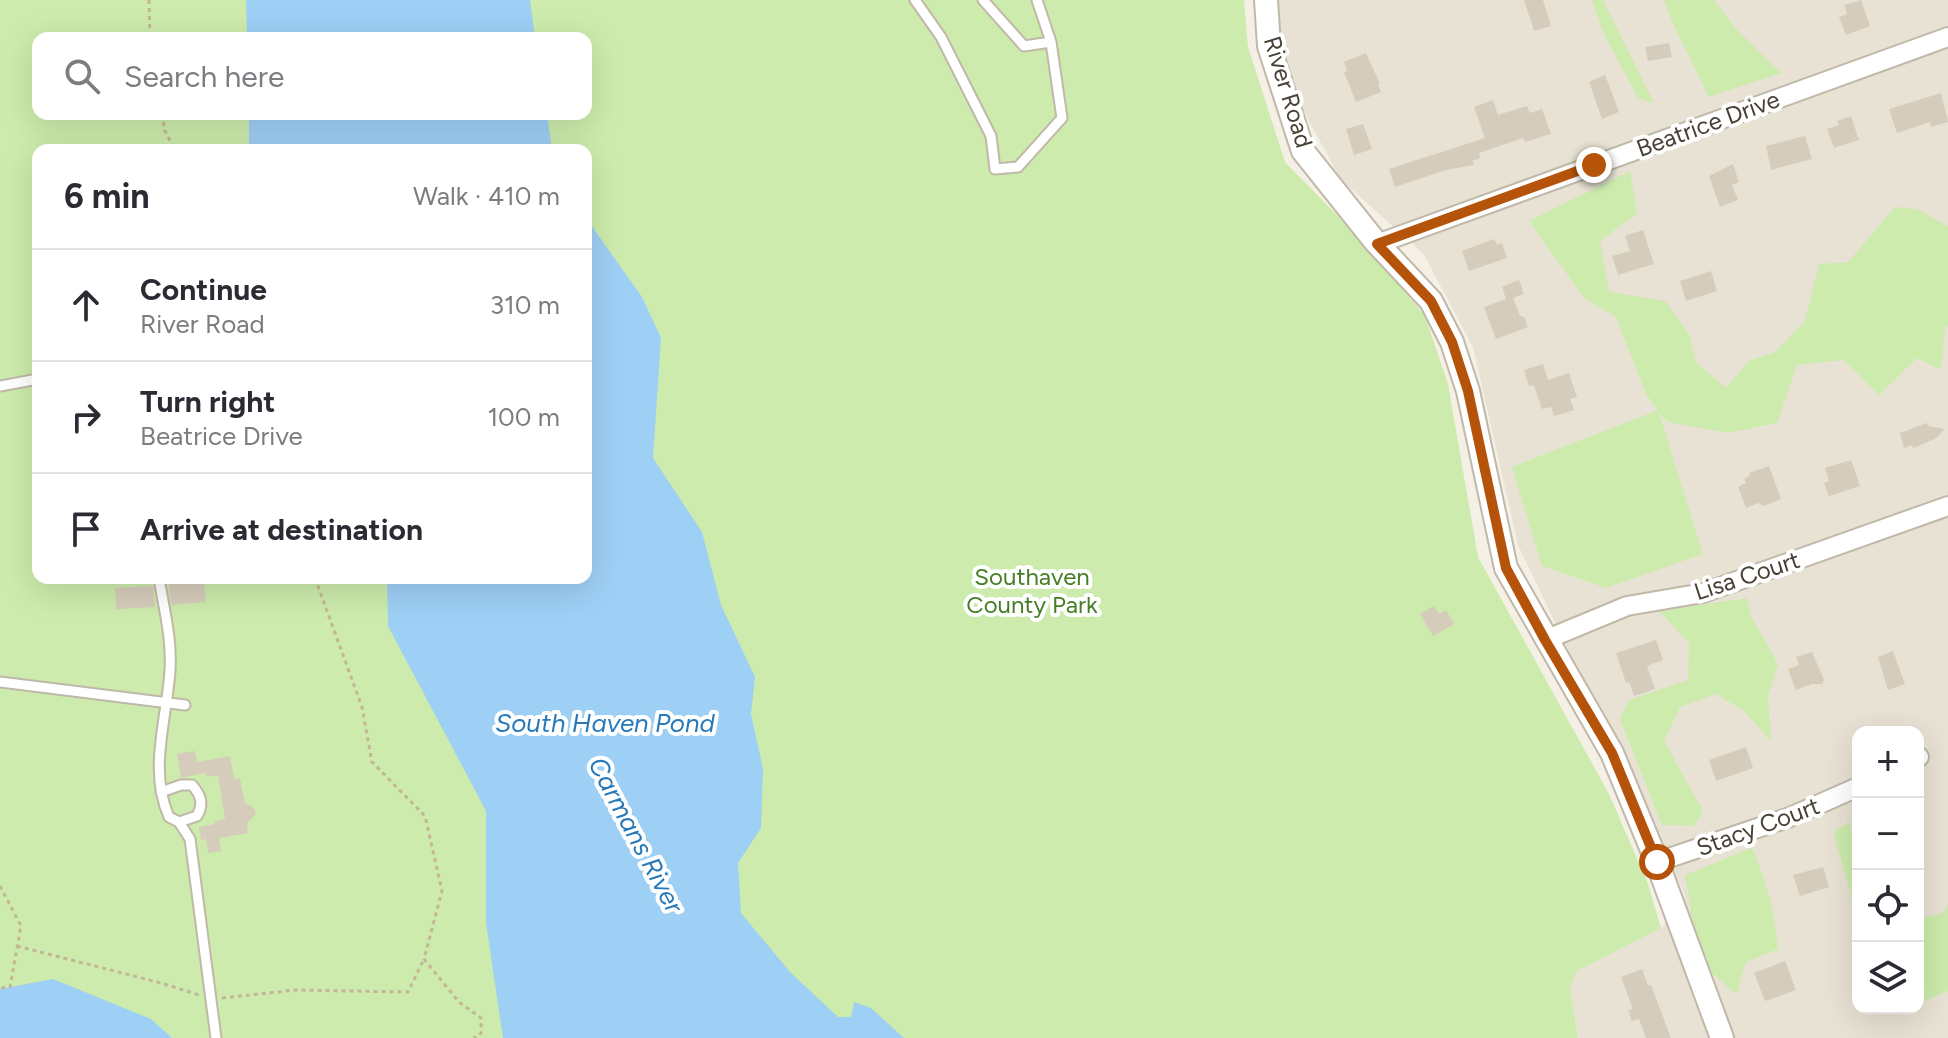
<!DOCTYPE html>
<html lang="en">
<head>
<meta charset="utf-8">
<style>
  body { margin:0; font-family:Figtree,sans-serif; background:#f7f7f7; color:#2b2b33 }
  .controls { position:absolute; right:24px; bottom:24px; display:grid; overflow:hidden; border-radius:16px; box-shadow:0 8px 32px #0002 }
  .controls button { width:72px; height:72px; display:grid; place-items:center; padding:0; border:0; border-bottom:2px solid #e1e1e2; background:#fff; color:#2b2b33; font:40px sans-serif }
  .stop { position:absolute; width:24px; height:24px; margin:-18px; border:6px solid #b45309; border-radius:50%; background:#fff }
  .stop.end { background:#b45309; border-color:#fff; box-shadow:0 2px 8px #0008 }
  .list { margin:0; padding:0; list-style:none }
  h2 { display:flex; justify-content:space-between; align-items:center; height:104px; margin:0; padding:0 32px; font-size:34px }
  h2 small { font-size:26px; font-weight:400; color:#7c7c81 }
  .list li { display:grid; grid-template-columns:52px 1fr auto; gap:24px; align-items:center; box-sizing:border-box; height:112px; padding:0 32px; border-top:2px solid #e1e1e2 }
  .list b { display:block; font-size:30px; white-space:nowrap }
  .list p { margin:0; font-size:26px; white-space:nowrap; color:#7c7c81 }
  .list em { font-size:26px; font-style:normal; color:#7c7c81 }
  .icon { flex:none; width:44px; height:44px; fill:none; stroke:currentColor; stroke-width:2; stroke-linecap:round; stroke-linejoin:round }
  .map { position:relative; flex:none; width:1948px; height:1038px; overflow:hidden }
  .search { position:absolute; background:#fff; box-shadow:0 8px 32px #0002; left:32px; top:32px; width:560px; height:88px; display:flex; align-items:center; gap:20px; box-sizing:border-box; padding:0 28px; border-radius:16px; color:#7c7c81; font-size:30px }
  .panel { position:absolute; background:#fff; box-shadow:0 8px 32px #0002; left:32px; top:144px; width:560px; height:440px; border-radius:16px }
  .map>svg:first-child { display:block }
  .residential { fill:#e8e2d4; fill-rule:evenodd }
  .green { fill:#cdebac; fill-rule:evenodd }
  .water { fill:#9ecff5 }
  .building { fill:#d6ccbb }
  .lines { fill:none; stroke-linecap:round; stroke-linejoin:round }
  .service-casing { stroke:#c0b8a8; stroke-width:13 }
  .minor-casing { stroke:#c0b8a8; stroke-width:22 }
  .tertiary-casing { stroke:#c0b8a8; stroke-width:26 }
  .path { stroke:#c3b598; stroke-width:3; stroke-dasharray:4 4; stroke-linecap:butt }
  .service { stroke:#fff; stroke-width:9 }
  .minor { stroke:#fff; stroke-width:18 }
  .tertiary { stroke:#fff; stroke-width:22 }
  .route { stroke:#b45309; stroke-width:10 }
  .labels { text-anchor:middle; stroke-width:8; stroke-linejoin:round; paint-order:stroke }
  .street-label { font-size:24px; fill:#474035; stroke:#fff }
  .park-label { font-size:24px; fill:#447d24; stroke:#fff }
  .water-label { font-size:26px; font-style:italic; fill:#2779ba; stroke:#fff }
</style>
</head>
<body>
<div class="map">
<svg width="1948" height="1038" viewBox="0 0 1948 1038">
  <rect width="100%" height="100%" fill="#f4f0e6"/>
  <path class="residential" d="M1275 0H1948V1038H1578L1568 975 1661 928 1685 895 1518 545 1473 347 1423 253 1341 180 1285 77ZM1858 732H1918V1008H1858Z"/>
  <path class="green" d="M0 0H1244L1248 47 1285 162 1364 243 1425 316 1448 384 1478 557 1609 794 1648 884 1661 928 1577 971 1570 987 1578 1038H0ZM38 38H586V114H38ZM38 150H586V578H38Z
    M1592 0H1603L1654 103 1638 98 1603 32Z
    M1664 0H1714L1736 29 1781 73 1708 97C1695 64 1675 34 1664 0Z
    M1630 171 1637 213 1600 241 1609 292 1665 301 1689 334 1696 362 1726 388 1749 361 1775 352 1805 321 1819 264 1848 262 1895 207 1917 209 1948 226V326L1945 328 1941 370 1917 358 1879 395 1844 360 1797 365 1777 423 1727 433 1668 422 1659 413 1703 554 1606 588 1542 566 1512 467 1658 410 1646 394 1616 317 1584 298 1529 221Z
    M1747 598 1751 616 1778 664 1768 697 1771 741 1744 711 1716 694 1680 707 1664 741 1703 811 1694 826 1662 825 1620 719 1629 700 1688 680 1689 643 1659 611Z
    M1849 822 1858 856V919L1833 832Z
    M1752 848C1768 884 1774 911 1778 949L1746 962 1736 994 1712 973 1693 923 1685 875Z
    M1948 903V991L1918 1004V916L1926 917 1944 912Z"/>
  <path class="water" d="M246 0H530L535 38H247Z
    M249 114H547L552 150H249Z
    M586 218 642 297 661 338 653 458 702 532 721 605 755 677 751 714 763 769 761 828 738 863 741 913 790 972 838 1017H851L854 1002 871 1008 904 1038H503L486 923V811L388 626 387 578H586Z
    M53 979 151 1019 172 1038H0V989Z"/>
  <path class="building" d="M1524 0H1543L1551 26 1534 31Z
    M1861 0 1870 26 1846 35 1839 17 1847 14 1844 5Z
    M1669 43 1672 57 1648 61 1645 47Z
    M1366 53 1380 84 1378 85 1381 92 1356 102 1344 72 1347 71 1344 62Z
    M1605 75 1619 112 1602 119 1589 82Z
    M1941 93 1948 122 1931 127 1930 122 1897 133 1889 109Z
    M1493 100 1498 115 1527 106 1530 113 1542 109 1551 134 1525 142 1523 138 1479 153 1480 158 1472 161 1474 165 1446 170 1395 187 1389 169 1485 138 1474 107Z
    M1851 116 1859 140 1834 148 1827 129 1839 125 1837 121Z
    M1363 124 1372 149 1354 155 1346 129Z
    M1805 136 1812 159 1771 170 1766 146Z
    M1733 164 1739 182 1732 185 1738 200 1720 207 1709 176Z
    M1643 230 1654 264 1618 275 1612 256 1630 251 1625 236Z
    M1494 239 1497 245 1502 243 1507 258 1469 271 1462 251Z
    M1711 271 1717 291 1686 301 1680 281Z
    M1519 280 1524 294 1513 298 1520 316 1524 317 1528 327 1496 339 1484 307 1506 299 1502 287Z
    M1543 364 1548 380 1569 373 1577 397 1570 399 1574 410 1554 416 1551 407 1542 409 1534 385 1529 386 1524 370Z
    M1927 423 1928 426 1945 429 1935 439 1913 448 1912 445 1904 448 1900 433Z
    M1851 460 1860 486 1829 496 1824 483 1829 481 1825 468Z
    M1769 466 1781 499 1764 506 1758 503 1746 508 1738 487 1746 483 1744 479 1750 476 1749 473Z
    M168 578H204L206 602 171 605Z
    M153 586 155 607 116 609 115 588Z
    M1434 606 1439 614 1446 610 1454 624 1433 636 1420 614Z
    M1656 640 1663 660 1647 666 1655 689 1634 696 1629 682 1626 683 1616 653Z
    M1893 651 1905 684 1888 690 1878 657Z
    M1812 652 1824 680 1822 684H1812L1796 690 1788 669 1799 665 1796 657Z
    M1746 747 1753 768 1716 781 1709 760Z
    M195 751 197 762 230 756 234 779 240 778 245 803 254 808 256 814 247 823 248 833 219 838 221 851 208 853 206 839 201 840 199 827 215 824 214 821 225 819 218 775 207 777 206 773 181 778 177 754Z
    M1823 867 1829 887 1800 896 1793 875Z
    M1785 961 1796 990 1765 1001 1754 973Z
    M1642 969 1648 986 1651 985 1671 1038H1646L1639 1019 1632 1021 1628 1010 1633 1009 1621 977Z"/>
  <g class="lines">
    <g class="service-casing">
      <path id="service" d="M915 0 941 37 991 136 995 169 1018 167 1062 118 1051 42 1037 0
        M983 0 1024 46 1051 42
        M0 386 38 379
        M159 578C164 609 172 639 170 670 167 720 148 769 169 817L179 822 190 839 216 1038
        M0 682 185 705
        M161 792 181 785H192C201 795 204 804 197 816L179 822"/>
    </g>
    <g class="minor-casing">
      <path id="minor" d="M1377 244 1948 37
        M1545 640 1627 606 1703 593 1948 506
        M1918 757H1919
        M1657 862 1790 817 1858 787"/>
    </g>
    <g class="tertiary-casing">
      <path id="tertiary" d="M1266 0 1269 46 1303 151 1374 240 1431 301 1452 342 1468 391 1506 568 1612 753 1657 862 1722 1038"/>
    </g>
    <path class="path" d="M149 0 150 38
      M162 114 165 131 175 150
      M315 578 362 707 372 762 425 816 442 891 424 959 459 1002 481 1018V1033L474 1038
      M0 886 21 926 10 987 0 988
      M17 946 161 983 199 995
      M222 998 295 990 408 992 424 959"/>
    <use href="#service" class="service"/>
    <use href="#minor" class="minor"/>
    <use href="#tertiary" class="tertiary"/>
  </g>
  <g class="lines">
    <path class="route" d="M1594 165 1377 244 1431 301 1452 342 1468 391 1506 568 1545 640 1612 753 1657 862"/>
  </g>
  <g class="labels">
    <g class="street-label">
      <text transform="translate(1288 92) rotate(73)" y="8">River Road</text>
      <text transform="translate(1708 124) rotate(-20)" y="8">Beatrice Drive</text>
      <text transform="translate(1747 576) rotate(-18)" y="8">Lisa Court</text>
      <text transform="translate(1758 827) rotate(-20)" y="8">Stacy Court</text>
    </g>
    <g class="park-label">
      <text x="1032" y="585">Southaven<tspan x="1032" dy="28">County Park</tspan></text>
    </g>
    <g class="water-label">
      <text x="605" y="732">South Haven Pond</text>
      <text transform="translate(636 835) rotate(62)" y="9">Carmans River</text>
    </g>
  </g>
</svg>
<div class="controls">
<button>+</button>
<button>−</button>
<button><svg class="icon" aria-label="locate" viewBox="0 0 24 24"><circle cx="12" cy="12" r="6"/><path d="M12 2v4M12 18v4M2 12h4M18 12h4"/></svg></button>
<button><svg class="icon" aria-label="layers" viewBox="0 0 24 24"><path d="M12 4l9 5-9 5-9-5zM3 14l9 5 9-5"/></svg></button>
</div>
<div class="stop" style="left:1657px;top:862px"></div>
<div class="stop end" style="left:1594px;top:165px"></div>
<div class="search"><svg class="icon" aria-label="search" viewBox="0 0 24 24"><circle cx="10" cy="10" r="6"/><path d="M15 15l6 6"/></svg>Search here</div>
<section class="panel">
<h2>6 min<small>Walk · 410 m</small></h2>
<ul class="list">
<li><svg class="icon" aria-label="ahead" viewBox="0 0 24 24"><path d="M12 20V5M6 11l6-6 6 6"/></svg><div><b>Continue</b><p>River Road</p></div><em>310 m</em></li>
<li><svg class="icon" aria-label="right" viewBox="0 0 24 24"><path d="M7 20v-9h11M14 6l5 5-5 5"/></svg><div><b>Turn right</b><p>Beatrice Drive</p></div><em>100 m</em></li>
<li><svg class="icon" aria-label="arrive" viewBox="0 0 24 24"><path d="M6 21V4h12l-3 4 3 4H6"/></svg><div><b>Arrive at destination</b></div></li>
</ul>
</section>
</div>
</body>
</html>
